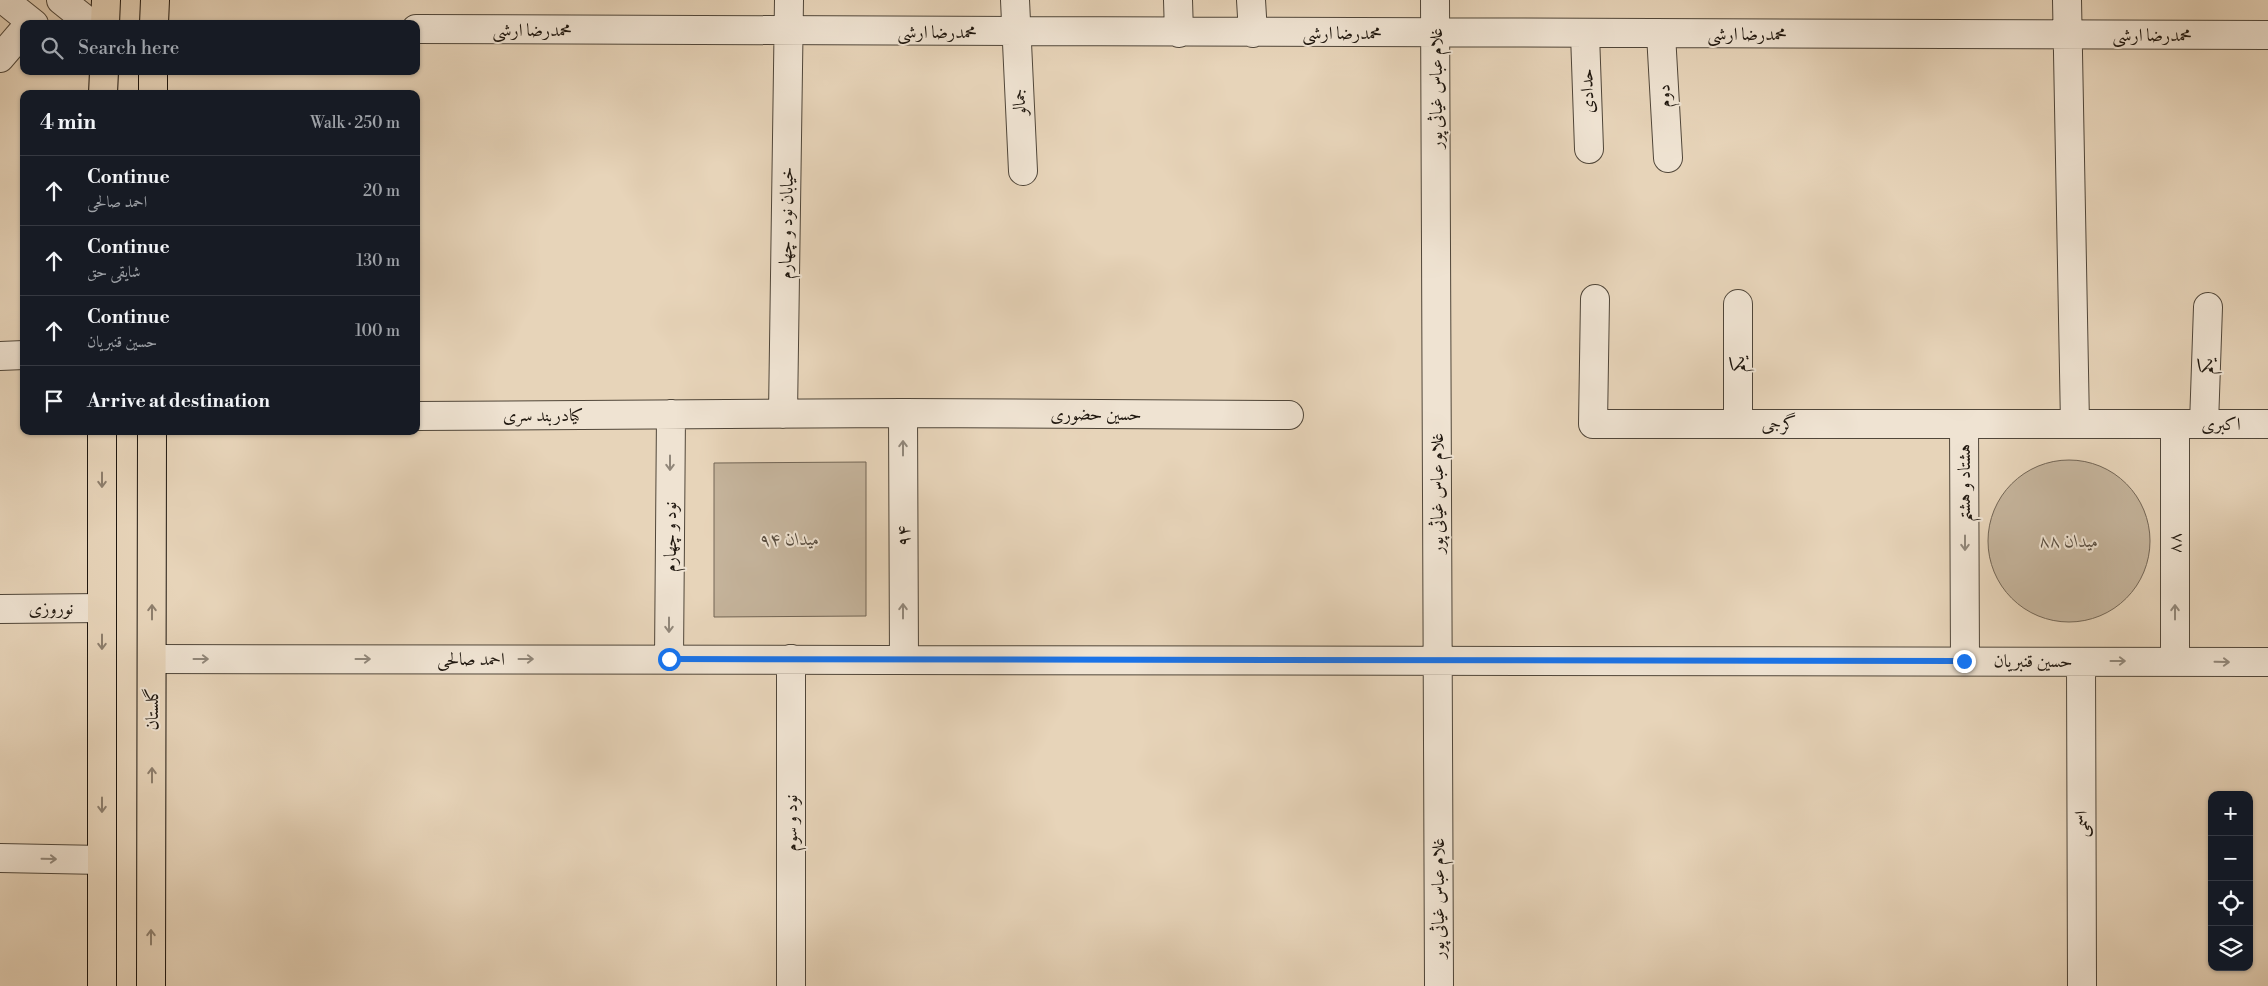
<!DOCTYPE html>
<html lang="en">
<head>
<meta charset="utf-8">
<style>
  body { margin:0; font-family:"Libre Bodoni",Amiri,serif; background:#20242c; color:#f1f3f6 }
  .controls { position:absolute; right:15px; bottom:15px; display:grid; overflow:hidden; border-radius:10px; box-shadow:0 1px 4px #0004 }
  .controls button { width:45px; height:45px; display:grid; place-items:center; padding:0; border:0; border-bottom:1px solid #363941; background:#171b24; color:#f1f3f6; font:25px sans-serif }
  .stop { position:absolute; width:15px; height:15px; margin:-11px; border:4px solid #1a73e8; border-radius:50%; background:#fff }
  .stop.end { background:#1a73e8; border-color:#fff; box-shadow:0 1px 5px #0008 }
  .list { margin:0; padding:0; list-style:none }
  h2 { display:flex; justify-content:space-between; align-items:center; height:65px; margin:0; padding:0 20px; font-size:21px }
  h2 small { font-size:16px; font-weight:400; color:#9ea1a6 }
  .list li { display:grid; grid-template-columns:32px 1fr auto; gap:15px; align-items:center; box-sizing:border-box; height:70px; padding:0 20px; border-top:1px solid #363941 }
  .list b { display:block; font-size:19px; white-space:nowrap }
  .list p { margin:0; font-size:16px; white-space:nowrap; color:#9ea1a6 }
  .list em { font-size:16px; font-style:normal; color:#9ea1a6 }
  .icon { flex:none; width:28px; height:28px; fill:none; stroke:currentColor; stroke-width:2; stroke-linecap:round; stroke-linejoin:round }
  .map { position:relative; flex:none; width:2268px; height:986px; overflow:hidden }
  .search { position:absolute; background:#171b24; box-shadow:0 1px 4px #0004; left:20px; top:20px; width:400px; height:55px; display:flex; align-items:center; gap:12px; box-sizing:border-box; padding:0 18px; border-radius:10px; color:#9ea1a6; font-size:19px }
  .panel { position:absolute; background:#171b24; box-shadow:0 1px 4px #0004; left:20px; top:90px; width:400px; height:345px; border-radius:10px }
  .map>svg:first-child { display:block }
  .green { fill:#c5b49c; stroke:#726555 }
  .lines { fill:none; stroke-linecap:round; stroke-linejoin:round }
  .minor-casing { stroke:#504639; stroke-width:30 }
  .major-casing { stroke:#1e160e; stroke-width:30 }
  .minor { stroke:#efe3d2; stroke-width:28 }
  .major { stroke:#e7d4b9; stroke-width:28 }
  .oneway { stroke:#91877a }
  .oneway2 { stroke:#8d7e6c }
  .route { stroke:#1a73e8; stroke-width:6 }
  .labels { text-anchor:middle; stroke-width:4; stroke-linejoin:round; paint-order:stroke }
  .street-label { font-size:18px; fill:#1e160e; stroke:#efe3d2 }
  .park-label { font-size:18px; font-style:italic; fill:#584d40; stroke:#efe3d2 }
</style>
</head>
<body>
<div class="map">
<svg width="2268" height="986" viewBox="0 0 2268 986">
  <rect width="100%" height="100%" fill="#e7d4b9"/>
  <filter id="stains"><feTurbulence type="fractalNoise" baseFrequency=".004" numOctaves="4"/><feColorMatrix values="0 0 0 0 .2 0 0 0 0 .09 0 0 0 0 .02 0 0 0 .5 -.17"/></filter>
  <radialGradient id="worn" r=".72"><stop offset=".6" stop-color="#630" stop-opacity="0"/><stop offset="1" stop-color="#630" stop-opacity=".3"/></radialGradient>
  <path class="green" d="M1988 541a81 81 0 1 1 162 0a81 81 0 1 1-162 0Z
    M866 462V616L714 617V463Z"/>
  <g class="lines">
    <g class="minor-casing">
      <path id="minor" d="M4 0 34 24
        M61 0 91 24
        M1015 0 1023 171
        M1178 0 1179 33
        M1251 0 1253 33
        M1435 0 1439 986
        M2067 0 2075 424
        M416 29 2268 35
        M1585 34 1589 149
        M1661 34 1668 158
        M0 58 24 30
        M1595 299 1593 424H2268
        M0 356 24 355
        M903 413 904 660
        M783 414 789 0
        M416 416 903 413 1289 415
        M1738 424V304
        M1964 424 1965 661
        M2175 424V661
        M2204 424 2208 307
        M0 609 102 608
        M152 659 2268 662
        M669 659 671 414
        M791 659V986
        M2081 662 2082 986
        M0 858 102 860"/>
    </g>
    <g class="major-casing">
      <path id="major" d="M105 24 106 0
        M154 24 155 0
        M103 94 104 71
        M153 94V71
        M102 986V431
        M151 986 152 431"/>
    </g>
    <use href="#minor" class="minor"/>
    <use href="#major" class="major"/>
  </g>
  <defs><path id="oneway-shaft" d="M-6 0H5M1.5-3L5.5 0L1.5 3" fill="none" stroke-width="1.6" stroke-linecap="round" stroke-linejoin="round" transform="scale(1.25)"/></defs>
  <g class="oneway">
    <use href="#oneway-shaft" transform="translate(903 448) rotate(-90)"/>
    <use href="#oneway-shaft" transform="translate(670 463) rotate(90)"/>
    <use href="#oneway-shaft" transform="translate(1965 543) rotate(90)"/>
    <use href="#oneway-shaft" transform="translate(903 611) rotate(-90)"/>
    <use href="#oneway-shaft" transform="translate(2175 612) rotate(-90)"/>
    <use href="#oneway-shaft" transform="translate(669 625) rotate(90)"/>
    <use href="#oneway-shaft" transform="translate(201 659)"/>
    <use href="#oneway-shaft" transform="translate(363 659)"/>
    <use href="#oneway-shaft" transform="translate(526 659)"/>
    <use href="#oneway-shaft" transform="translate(2118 661)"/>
    <use href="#oneway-shaft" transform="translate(2222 662) rotate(1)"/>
    <use href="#oneway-shaft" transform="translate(49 859) rotate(1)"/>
  </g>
  <g class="oneway2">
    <use href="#oneway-shaft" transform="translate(102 480) rotate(90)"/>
    <use href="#oneway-shaft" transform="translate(152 612) rotate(-90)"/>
    <use href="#oneway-shaft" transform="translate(102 642) rotate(90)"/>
    <use href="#oneway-shaft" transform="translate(152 775) rotate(-90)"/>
    <use href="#oneway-shaft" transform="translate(102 805) rotate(90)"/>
    <use href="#oneway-shaft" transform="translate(151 937) rotate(-90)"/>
  </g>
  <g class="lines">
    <path class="route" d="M669 659 1964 661"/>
  </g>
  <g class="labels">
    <g class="street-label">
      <text x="532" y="36">محمدرضا ارشی</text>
      <text x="937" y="38">محمدرضا ارشی</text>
      <text x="1342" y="39">محمدرضا ارشی</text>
      <text x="1747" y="40">محمدرضا ارشی</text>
      <text x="2152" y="41">محمدرضا ارشی</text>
      <text transform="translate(1436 88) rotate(-90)" y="6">غلام عباس غیاثی ‌پور</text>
      <text transform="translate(1587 91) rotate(-92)" y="6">حدادی</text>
      <text transform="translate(1664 96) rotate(-93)" y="6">دوم</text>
      <text transform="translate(1019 102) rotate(-93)" y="6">جمالو</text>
      <text transform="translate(786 223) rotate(-89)" y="6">خیابان نود و چهارم</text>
      <text transform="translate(1738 364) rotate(-90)" y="6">یکم</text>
      <text transform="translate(2206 366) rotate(-88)" y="6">یکم</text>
      <text x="1096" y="420">حسین حضوری</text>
      <text x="543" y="421">کیادربند سری</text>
      <text x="1779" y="430">گرجی</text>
      <text x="2221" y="430">اکبری</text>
      <text transform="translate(1964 483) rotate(-90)" y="6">هشتاد و هشتم</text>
      <text transform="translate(1437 493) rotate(-90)" y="6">غلام عباس غیاثی ‌پور</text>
      <text transform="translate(903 536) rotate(-90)" y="6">۹۴</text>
      <text transform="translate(670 537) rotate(-90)" y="6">نود و چهارم</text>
      <text transform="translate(2175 543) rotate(-90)" y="6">۸۸</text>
      <text x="51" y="614">نوروزی</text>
      <text x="471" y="665">احمد صالحی</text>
      <text x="2033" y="667">حسین قنبریان</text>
      <text transform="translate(152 709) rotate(-90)" y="6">گلستان</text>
      <text transform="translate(791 823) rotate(-90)" y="6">نود و سوم</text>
      <text transform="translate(2081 824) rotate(-90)" y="6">اسمی</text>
      <text transform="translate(1438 898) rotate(-90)" y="6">غلام عباس غیاثی ‌پور</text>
    </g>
    <g class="park-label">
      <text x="790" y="545">میدان ۹۴</text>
      <text x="2069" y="547">میدان ۸۸</text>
    </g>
  </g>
  <rect width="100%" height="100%" filter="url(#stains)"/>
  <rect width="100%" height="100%" fill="url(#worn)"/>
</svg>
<div class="controls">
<button>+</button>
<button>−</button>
<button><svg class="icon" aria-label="locate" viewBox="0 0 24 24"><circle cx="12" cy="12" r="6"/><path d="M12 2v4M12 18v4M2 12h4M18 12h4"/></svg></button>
<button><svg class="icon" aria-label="layers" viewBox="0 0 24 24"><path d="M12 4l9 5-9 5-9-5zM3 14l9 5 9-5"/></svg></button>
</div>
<div class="stop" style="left:669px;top:659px"></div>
<div class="stop end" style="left:1964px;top:661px"></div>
<div class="search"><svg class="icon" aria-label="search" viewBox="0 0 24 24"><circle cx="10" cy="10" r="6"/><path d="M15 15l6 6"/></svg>Search here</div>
<section class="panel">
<h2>4 min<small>Walk · 250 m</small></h2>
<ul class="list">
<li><svg class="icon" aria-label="ahead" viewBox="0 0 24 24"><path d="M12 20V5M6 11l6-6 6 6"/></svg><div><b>Continue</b><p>احمد صالحی</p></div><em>20 m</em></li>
<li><svg class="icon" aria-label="ahead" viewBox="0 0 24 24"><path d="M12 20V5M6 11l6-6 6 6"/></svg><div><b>Continue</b><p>شایقی حق</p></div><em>130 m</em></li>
<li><svg class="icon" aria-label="ahead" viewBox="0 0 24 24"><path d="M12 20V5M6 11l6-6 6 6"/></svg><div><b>Continue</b><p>حسین قنبریان</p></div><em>100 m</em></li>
<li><svg class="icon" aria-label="arrive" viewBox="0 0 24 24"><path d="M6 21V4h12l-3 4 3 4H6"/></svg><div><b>Arrive at destination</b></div></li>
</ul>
</section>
</div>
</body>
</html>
